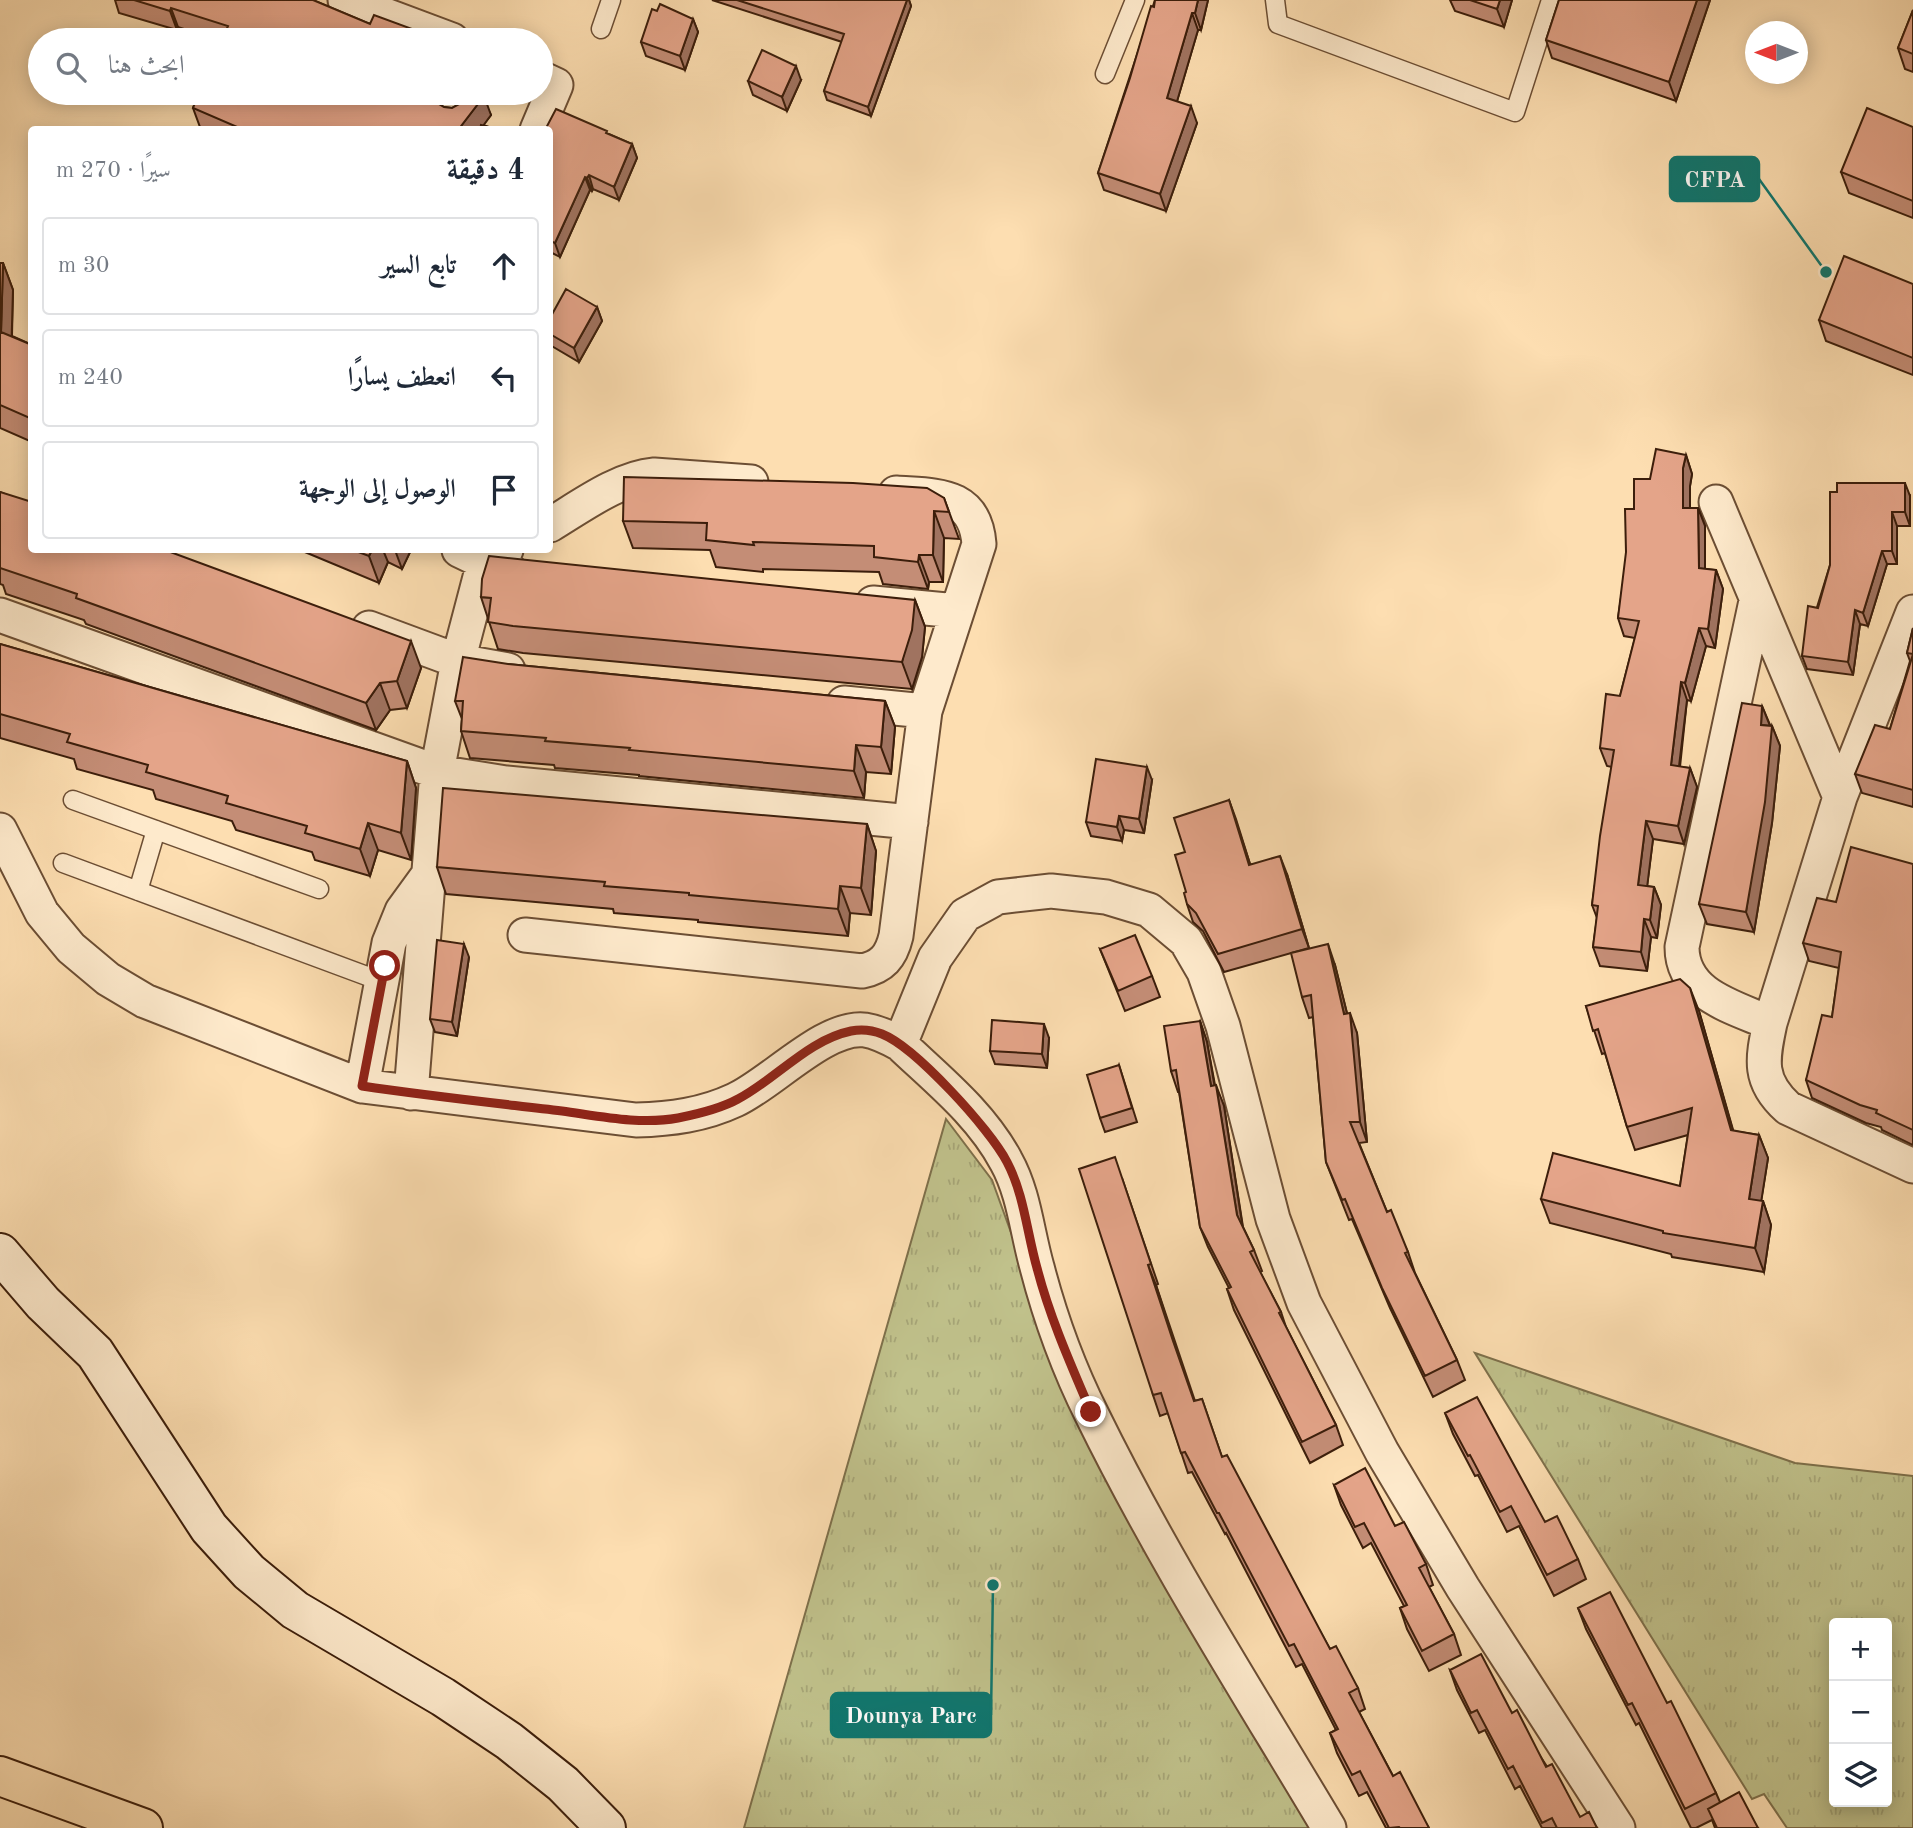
<!DOCTYPE html>
<html lang="ar">
<head>
<meta charset="utf-8">
<style>
  body { margin:0; font-family:"Old Standard TT",Amiri,serif; background:#f6f6f7; color:#1f2937; direction:rtl }
  .controls { position:absolute; right:21px; bottom:21px; display:grid; overflow:hidden; border-radius:7px; box-shadow:0 4px 18px #0003 }
  .controls button { width:63px; height:63px; display:grid; place-items:center; padding:0; border:0; border-bottom:2px solid #e0e1e3; background:#fff; color:#1f2937; font:35px sans-serif }
  .compass { position:absolute; left:1745px; top:21px; width:63px; height:63px; border-radius:50%; background:#fff; box-shadow:0 4px 18px #0003; rotate:270deg }
  .stop { position:absolute; width:21px; height:21px; margin:-16px; border:5px solid #8f2418; border-radius:50%; background:#fff }
  .stop.end { background:#8f2418; border-color:#fff; box-shadow:0 2px 7px #0008 }
  .list { margin:0; padding:0; list-style:none }
  h2 { display:flex; justify-content:space-between; align-items:center; height:91px; margin:0; padding:0 28px; font-size:30px }
  h2 small { font-size:23px; font-weight:400; color:#747a83 }
  .list li { display:grid; grid-template-columns:46px 1fr auto; gap:21px; align-items:center; box-sizing:border-box; height:98px; margin:0 14px 14px; padding:0 14px; border:2px solid #e0e1e3; border-radius:7px }
  .list b { display:block; font-size:26px; white-space:nowrap }
  .list em { font-size:23px; font-style:normal; color:#747a83 }
  .icon { flex:none; width:38px; height:38px; fill:none; stroke:currentColor; stroke-width:2; stroke-linecap:round; stroke-linejoin:round }
  .map { position:relative; flex:none; width:1913px; height:1828px; overflow:hidden; direction:ltr }
  .search { position:absolute; background:#fff; box-shadow:0 4px 18px #0003; left:28px; top:28px; width:525px; height:77px; display:flex; align-items:center; gap:18px; box-sizing:border-box; padding:0 24px; border-radius:38px; color:#747a83; font-size:26px }
  .panel { position:absolute; background:#fff; box-shadow:0 4px 18px #0003; left:28px; top:126px; width:525px; height:427px; border-radius:7px; direction:rtl }
  .map>svg:first-child { display:block }
  .grass { fill:url(#grass-tufts); stroke:#7e704b; stroke-width:2; fill-rule:evenodd }
  .lines { fill:none; stroke-linecap:round; stroke-linejoin:round }
  .lane-casing { stroke:#6c4e34; stroke-width:21 }
  .street-casing { stroke:#6c4e34; stroke-width:37 }
  .secondary-casing { stroke:#3c1e0b; stroke-width:42 }
  .highway-casing { stroke:#3c1e0b; stroke-width:42 }
  .lane { stroke:#feeacc; stroke-width:18 }
  .street { stroke:#feeacc; stroke-width:33 }
  .secondary { stroke:#feeacc; stroke-width:38 }
  .highway { stroke:#fddeb1; stroke-width:38 }
  .wall { fill:#c48d76; stroke:#3c1e0b; stroke-width:2 }
  .shaded-wall { fill:#a07360; stroke:#3c1e0b; stroke-width:2 }
  .building { fill:#e4a489; stroke:#3c1e0b; stroke-width:2 }
  .route { stroke:#8f2418; stroke-width:9 }
  .leader { fill:none; stroke:#0f766e; stroke-width:2.5 }
  .callout-dot { fill:#0f766e; stroke:#feeacc; stroke-width:2.5 }
  .callout { fill:#0f766e; stroke:#0f766e; stroke-width:2.5 }
  .callout-label { font-size:23px; text-anchor:middle; font-weight:bold; fill:#fff }
</style>
</head>
<body>
<div class="map">
<svg width="1913" height="1828" viewBox="0 0 1913 1828">
  <defs>
    <pattern id="grass-tufts" width="24" height="20" patternUnits="userSpaceOnUse" patternTransform="scale(1.75)"><rect width="24" height="20" fill="#c0c18b"/><path d="M3 7l-1-3M5 7V3M7 7l1-3M15 17l-1-3M17 17v-4M19 17l1-3" fill="none" stroke="#a6a577"/></pattern>
  </defs>
  <rect width="100%" height="100%" fill="#fddeb1"/>
  <filter id="stains"><feTurbulence type="fractalNoise" baseFrequency=".00286" numOctaves="4"/><feColorMatrix values="0 0 0 0 .2 0 0 0 0 .09 0 0 0 0 .02 0 0 0 .5 -.17"/></filter>
  <radialGradient id="worn" r=".72"><stop offset=".6" stop-color="#630" stop-opacity="0"/><stop offset="1" stop-color="#630" stop-opacity=".3"/></radialGradient>
  <path class="grass" d="M946 1119 992 1180 1030 1285 1311 1828H744Z
    M1475 1353 1795 1463 1913 1476V1828H1787L1764 1794 1752 1799ZM1834 1623H1887V1802H1834Z"/>
  <g class="lines">
    <g class="lane-casing">
      <path id="lane" d="M1275 0 1278 24 1515 112 1551 0
        M601 29 611 0
        M1105 74 1135 0
        M73 800 319 889
        M63 863 383 982
        M138 891 156 830"/>
    </g>
    <g class="street-casing">
      <path id="street" d="M345 0 452 40
        M456 108 461 93
        M537 130 556 85 541 78
        M1716 502 1840 797
        M550 525C580 507 619 478 654 475L751 482
        M459 550 484 562 506 564
        M1756 601 1682 947C1682 995 1734 1007 1770 1023
        M873 603 957 611
        M1913 612 1840 797 1770 1023C1762 1060 1758 1081 1788 1108L1913 1166
        M0 615 437 772 506 783 911 822
        M369 628 458 661 508 670
        M844 703 925 711
        M0 830 42 913 71 948 108 979 145 1001 362 1086 636 1120C671 1119 703 1115 735 1100 771 1084 825 1025 865 1030 878 1032 889 1038 900 1044
        M525 935 862 971C882 967 891 957 896 936L925 711 979 544C975 492 936 496 896 493
        M362 1086 389 943 402 911 426 878
        M411 1093 437 772 458 661 484 562 506 550
        M1329 1828C1248 1692 1162 1558 1092 1415 1069 1369 1050 1317 1037 1267 1027 1232 1024 1193 1006 1161 981 1114 938 1080 900 1044L935 958 965 915 998 897 1051 891 1106 897 1149 910 1186 941 1204 972 1223 1026 1273 1219 1304 1303 1382 1452 1463 1588 1618 1828"/>
    </g>
    <g class="secondary-casing">
      <path id="secondary" d="M0 1253 43 1303 95 1353 209 1528 249 1572 295 1610 443 1697 509 1741 563 1784 606 1828"/>
    </g>
    <g class="highway-casing">
      <path id="highway" d="M0 1776 143 1828"/>
    </g>
    <use href="#lane" class="lane"/>
    <use href="#street" class="street"/>
    <use href="#secondary" class="secondary"/>
    <use href="#highway" class="highway"/>
  </g>
  <path class="wall" d="M115 0H313L370 24 434 37 435 40H218L178 27 177 30 119 13Z
    M712 0H909L911 6 871 116 827 100 824 91 842 42Z
    M1155 0H1208L1201 30H1198L1177 101 1197 123 1166 211 1104 190 1098 173Z
    M1450 0H1512L1504 27 1455 11Z
    M1559 0H1710L1676 101 1552 58 1546 40Z
    M1913 10V72L1905 69 1898 48Z
    M657 11 693 19 698 32 685 70 646 56 641 42Z
    M801 80 787 111 753 95 748 81Z
    M199 93H441L439 104 444 107 452 108 479 94V93H480V94L491 115 483 125 498 130H205L200 127 193 108Z
    M1913 127V218L1849 193 1841 172Z
    M550 130 609 134 632 144 637 158 619 200 593 189 592 191 590 190 560 257 550 252Z
    M0 263H3L13 290 12 336 32 345V442L0 428Z
    M1913 284V375L1826 341 1819 320Z
    M597 307 602 321 579 362 550 345V318Z
    M1686 455 1692 474 1690 486V508H1698L1705 526V569L1716 570 1723 589 1715 648 1706 646 1691 701 1687 700 1680 767 1690 768 1697 787 1684 844 1653 839 1647 886 1654 887 1661 905 1657 938 1651 937 1647 971 1600 966 1593 947 1597 918 1592 905 1612 767 1607 766 1600 748 1620 696 1635 638 1624 636 1618 618 1634 509 1650 479Z
    M0 492 421 668 407 708 390 710 376 730 86 624 84 620 6 594 3 585 0 584Z
    M1910 496V526H1897V564H1887L1868 626 1860 624 1853 675 1807 669 1802 656 1830 565Z
    M944 498 959 539 944 538 943 582H929L928 589 883 584 879 572 763 569V572L716 567 710 550 633 548 623 521Z
    M300 550H411L402 569 388 562 379 583Z
    M481 597 915 600 925 627 922 657 912 689 523 653 498 649Z
    M1913 628V807L1862 793 1855 774 1890 729 1910 661 1907 653Z
    M0 644 407 761 416 788 411 860 378 850 370 876 315 860 312 852 236 830 232 821 156 799 153 790 77 769 74 759 0 738Z
    M508 664 885 701 895 727 891 774 866 772 864 798 639 776V775L555 768 554 765 470 758 461 731 462 719 455 701Z
    M1762 706 1770 725 1772 726 1780 746 1772 823 1754 932 1707 924 1699 904Z
    M1152 780 1144 833 1124 830 1122 841 1091 836 1086 822Z
    M1229 800 1250 864 1287 874 1309 948 1224 972 1203 931 1193 922 1187 904 1185 852Z
    M867 824 876 851 871 915 850 913 848 936 698 922V920L614 913 613 909 446 894 437 867Z
    M1913 864V1145L1882 1130 1881 1127 1866 1123 1812 1098 1806 1080 1832 1017 1839 968 1809 961 1803 943 1836 902Z
    M1100 949 1152 976 1160 997 1125 1011Z
    M469 957 457 1036 435 1032 430 1019Z
    M1335 965 1347 1013 1357 1033 1367 1142 1359 1143 1387 1212 1408 1252 1415 1273 1457 1360 1465 1380 1433 1397 1390 1308 1352 1219 1349 1220 1326 1162 1313 1017 1309 1018 1302 997Z
    M1586 1006 1699 1011 1733 1131 1759 1135 1768 1158 1761 1201H1763L1771 1225 1764 1272 1672 1257 1671 1254 1550 1223 1541 1199 1680 1186 1688 1135 1635 1150 1627 1127 1605 1053 1602 1054Z
    M1200 1021 1207 1042 1215 1085 1224 1106 1243 1227 1254 1250 1262 1271 1260 1272 1281 1312 1286 1327 1336 1425 1343 1445 1310 1463 1234 1310 1227 1289 1229 1288 1208 1247 1200 1227 1179 1092H1178L1171 1071Z
    M1049 1038 1047 1068 995 1064 990 1051Z
    M1119 1065 1137 1122 1105 1132 1100 1118Z
    M1122 1178 1158 1284 1156 1285 1195 1401 1202 1399 1222 1457 1330 1649 1358 1688 1365 1709 1359 1712 1393 1776 1429 1828H1386L1367 1792 1359 1796 1337 1753 1330 1733 1336 1730 1302 1664 1296 1667 1226 1533 1225 1534 1192 1472 1188 1473 1168 1413 1160 1416 1153 1395Z
    M1445 1413 1578 1559 1586 1579 1554 1596 1519 1526 1507 1532 1478 1475 1475 1476 1453 1434Z
    M1334 1485 1395 1526 1426 1564 1433 1585 1429 1587 1454 1634 1461 1655 1429 1671 1407 1629 1400 1608 1404 1606 1371 1543 1363 1548 1341 1505Z
    M1578 1608 1667 1703 1716 1793 1720 1802 1758 1828H1715L1712 1820 1696 1828H1691L1639 1723 1636 1725 1586 1629Z
    M1450 1670 1512 1713 1580 1817 1597 1828H1542L1520 1786 1515 1789 1485 1730 1479 1733 1457 1690Z"/>
  <path class="shaded-wall" d="M907 0H909L911 6 871 116 868 107Z
    M1198 0H1208L1201 30 1195 13Z
    M1500 0H1512L1504 27 1497 9Z
    M1697 0H1710L1676 101 1669 82Z
    M171 8 178 27 177 30 170 11Z
    M1192 13 1198 30 1173 115 1167 98Z
    M693 19 698 32 685 70 680 56Z
    M796 66 801 80 787 111 782 97Z
    M430 93H441L437 111Z
    M484 96 491 115 480 130H458Z
    M1191 106 1197 123 1166 211 1160 194Z
    M632 144 637 158 619 200 614 187Z
    M589 175 593 189 592 191 587 178Z
    M585 177 590 190 560 257 555 243Z
    M3 263 13 290 11 358 1 332Z
    M597 307 602 321 579 362 574 348Z
    M1686 455 1692 474 1690 486V527L1683 508V468Z
    M1905 483 1910 496V526L1905 512Z
    M1698 508 1705 526V587L1699 568Z
    M934 511 944 538 943 582 933 555Z
    M1892 512 1897 526V564L1892 551Z
    M372 550H383L388 562 379 583 369 556Z
    M395 550H411L402 569Z
    M1882 551 1887 564 1868 626 1863 613Z
    M919 555 929 582 928 589 918 562Z
    M1716 570 1723 589 1715 648 1708 629Z
    M915 600 925 627 922 657 912 689 902 662Z
    M1855 610 1860 624 1853 675 1848 662Z
    M1699 628 1706 646 1691 701 1685 683Z
    M411 641 421 668 407 708 397 681Z
    M1681 682 1687 700 1677 783 1671 765Z
    M380 683 390 710 376 730 366 703Z
    M885 701 895 727 891 774 881 747Z
    M1762 706 1770 726 1761 725Z
    M1772 726 1780 746 1772 823 1754 932 1746 912Z
    M856 745 866 772 864 798 854 771Z
    M407 761 416 788 411 860 401 833Z
    M1147 767 1152 780 1144 833 1139 819Z
    M1690 768 1697 787 1684 844 1678 826Z
    M1229 800 1236 819 1256 883 1249 865Z
    M1119 816 1124 830 1122 841 1117 827Z
    M1646 821 1653 839 1645 904 1638 885Z
    M368 823 378 850 370 876 360 849Z
    M867 824 876 851 871 915 861 888Z
    M1280 856 1287 874 1309 948 1302 929Z
    M840 886 850 913 848 936 838 909Z
    M1654 887 1661 905 1657 938 1650 920Z
    M1644 919 1651 937 1647 971 1641 952Z
    M464 944 469 957 457 1036 452 1022Z
    M1328 944 1335 965 1352 1034 1350 1013 1357 1033 1367 1142 1360 1122 1344 1014Z
    M1690 988 1699 1011 1740 1154 1731 1130Z
    M1200 1021 1207 1042 1218 1106 1211 1086Z
    M1044 1024 1049 1038 1047 1068 1042 1054Z
    M1216 1085 1224 1106 1244 1236 1237 1215Z
    M1759 1135 1768 1158 1758 1222 1749 1199Z
    M1763 1201 1771 1225 1764 1272 1755 1248Z
    M1148 1265 1156 1285 1180 1361 1173 1341Z"/>
  <path class="building" d="M134 0H313L370 24 374 15 434 37 433 40H222L228 26 171 8 170 11Z
    M737 0H907L868 107 824 91 844 34Z
    M1155 0H1198L1195 13H1192L1167 98 1191 106 1160 194 1098 173 1130 78 1151 6 1154 7Z
    M1470 0H1500L1497 9Z
    M1559 0H1697L1669 82 1546 40Z
    M660 4 693 19 680 56 641 42 652 9 657 11Z
    M1913 10V54L1898 48Z
    M762 50 796 66 782 97 748 81Z
    M199 93H430L434 101 444 107 452 108 461 103 467 93H474L484 96 458 130H244L193 108Z
    M1867 108 1913 127V201L1841 172Z
    M556 109 607 131 606 133 632 144 614 187 589 175 587 178 585 177 555 243 550 241V130H545Z
    M481 125 498 130H480Z
    M1844 256 1913 284V358L1819 320Z
    M0 263H3L1 332 32 345V419L0 405Z
    M566 289 597 307 574 348 550 334V318Z
    M1656 449 1686 455 1683 468V508H1698L1699 568 1716 570 1708 629 1699 628 1685 683 1681 682 1671 765 1690 768 1678 826 1646 821 1638 885 1654 887 1650 920 1644 919 1641 952 1593 947 1598 906 1592 905 1600 836 1614 750 1600 748 1606 694 1620 696 1639 621 1618 618 1626 552 1625 509H1634V479H1650Z
    M624 477 853 483 927 488 944 498 949 512 934 511 933 555H919L918 562 874 557V546L753 542 754 545 706 540 707 523 623 521Z
    M1837 483H1905V512H1892V551H1882L1863 613 1855 610 1848 662 1802 656 1808 606 1818 608 1830 565V492H1837Z
    M0 492 32 502V550H165L411 641 397 681 380 683 366 703 76 598 77 594 0 568Z
    M353 550H372L369 556Z
    M489 556 915 600 912 630 902 662 513 626 488 622 491 598 481 597 482 579Z
    M1913 628V790L1855 774 1875 725 1890 729 1913 654 1907 653Z
    M0 644 407 761 401 833 368 823 360 849 305 833 307 826 226 803 228 796 146 772 148 765 67 742 70 734 0 714Z
    M463 657 508 664 885 701 881 747 856 745 854 771 629 750 630 748 545 741 546 738 461 731 463 701H455Z
    M1742 703 1762 706 1761 725 1772 726 1765 802 1746 912 1699 904Z
    M1096 759 1147 767 1139 819 1119 816 1117 827 1086 822Z
    M443 788 867 824 861 888 840 886 838 909 689 895V893L604 886 605 882 437 867Z
    M1229 800 1249 865 1280 856 1302 929 1218 954 1196 913 1187 904 1184 893 1186 892 1175 855 1185 852 1174 818Z
    M1851 847 1913 864V1130L1876 1113 1877 1110 1860 1105 1806 1080 1822 1015 1832 1017 1841 952 1803 943 1817 898 1836 902Z
    M1135 935 1152 976 1118 991 1100 949Z
    M437 940 464 944 452 1022 430 1019Z
    M1328 944 1344 1014 1350 1013 1360 1122H1350L1387 1212 1391 1210 1408 1252 1405 1253 1457 1360 1425 1376 1382 1288 1345 1199 1342 1200 1326 1162 1311 995 1302 997 1291 953Z
    M1680 979 1690 988 1731 1130 1759 1135 1749 1199 1763 1201 1755 1248 1663 1233V1231L1541 1199 1553 1153 1680 1186 1692 1108 1627 1127 1598 1029 1593 1031 1586 1006Z
    M992 1020 1044 1024 1042 1054 990 1051Z
    M1200 1021 1211 1086 1216 1085 1237 1215 1254 1250 1250 1252 1281 1312 1279 1313 1336 1425 1302 1442 1227 1289 1231 1287 1200 1227 1176 1070 1171 1071 1164 1026Z
    M1119 1065 1132 1108 1100 1118 1087 1075Z
    M1115 1157 1151 1264 1148 1265 1173 1341 1194 1401 1202 1399 1222 1457 1227 1455 1330 1649 1336 1646 1358 1688 1349 1693 1393 1776 1400 1772 1429 1828H1400L1399 1827 1389 1828 1360 1771 1352 1775 1330 1733 1338 1729 1294 1644 1289 1646 1219 1513H1217L1185 1452 1181 1453 1161 1393 1153 1395 1079 1169Z
    M1477 1397 1545 1522 1557 1516 1578 1559 1547 1575 1511 1506 1500 1512 1470 1455 1468 1456 1445 1413Z
    M1365 1468 1395 1526 1404 1522 1426 1564 1419 1568 1454 1634 1422 1651 1400 1608 1407 1605 1364 1523 1355 1527 1334 1485Z
    M1610 1592 1667 1703 1671 1701 1716 1793 1685 1809 1632 1703 1628 1705 1578 1608Z
    M1481 1654 1512 1713 1517 1710 1546 1767 1552 1764 1580 1817 1589 1812 1597 1828H1557L1552 1818 1542 1823 1513 1766 1508 1769 1477 1710 1471 1713 1450 1670Z
    M1739 1792 1758 1828H1717L1708 1809Z"/>
  <g class="lines">
    <path class="route" d="M385 966 362 1086C429 1096 495 1103 562 1111 599 1116 640 1125 678 1118 698 1114 720 1109 738 1099 776 1079 808 1040 851 1031 861 1029 872 1030 882 1034 915 1047 990 1129 1007 1162 1024 1194 1027 1233 1037 1268 1050 1318 1071 1365 1091 1412"/>
  </g>
  <path class="leader" d="M1826 272L1759 179M993 1585L991 1715"/>
  <g class="callout-dot">
    <circle cx="1826" cy="272" r="7"/>
    <circle cx="993" cy="1585" r="7"/>
  </g>
  <g class="callout">
    <rect x="1670" y="157" width="89" height="44" rx="7"/>
    <rect x="831" y="1693" width="160" height="44" rx="7"/>
  </g>
  <g class="callout-label">
    <text x="1715" y="187">CFPA</text>
    <text x="911" y="1723">Dounya Parc</text>
  </g>
  <rect width="100%" height="100%" filter="url(#stains)"/>
  <rect width="100%" height="100%" fill="url(#worn)"/>
</svg>
<div class="controls">
<button>+</button>
<button>−</button>
<button><svg class="icon" aria-label="layers" viewBox="0 0 24 24"><path d="M12 4l9 5-9 5-9-5zM3 14l9 5 9-5"/></svg></button>
</div>
<svg class="compass" viewBox="-18 -18 36 36"><path d="M0-13l5 13h-10z" fill="#e53935"/><path d="M0 13l5-13h-10z" fill="#747a83"/></svg>
<div class="stop" style="left:385px;top:966px"></div>
<div class="stop end" style="left:1091px;top:1412px"></div>
<div class="search"><svg class="icon" aria-label="search" viewBox="0 0 24 24"><circle cx="10" cy="10" r="6"/><path d="M15 15l6 6"/></svg>ابحث هنا</div>
<section class="panel">
<h2>4 دقيقة<small>سيرًا · 270 m</small></h2>
<ul class="list">
<li><svg class="icon" aria-label="ahead" viewBox="0 0 24 24"><path d="M12 20V5M6 11l6-6 6 6"/></svg><div><b>تابع السير</b></div><em>30 m</em></li>
<li><svg class="icon" aria-label="left" viewBox="0 0 24 24"><path d="M17 20v-9H6M10 6l-5 5 5 5"/></svg><div><b>انعطف يسارًا</b></div><em>240 m</em></li>
<li><svg class="icon" aria-label="arrive" viewBox="0 0 24 24"><path d="M6 21V4h12l-3 4 3 4H6"/></svg><div><b>الوصول إلى الوجهة</b></div></li>
</ul>
</section>
</div>
</body>
</html>
